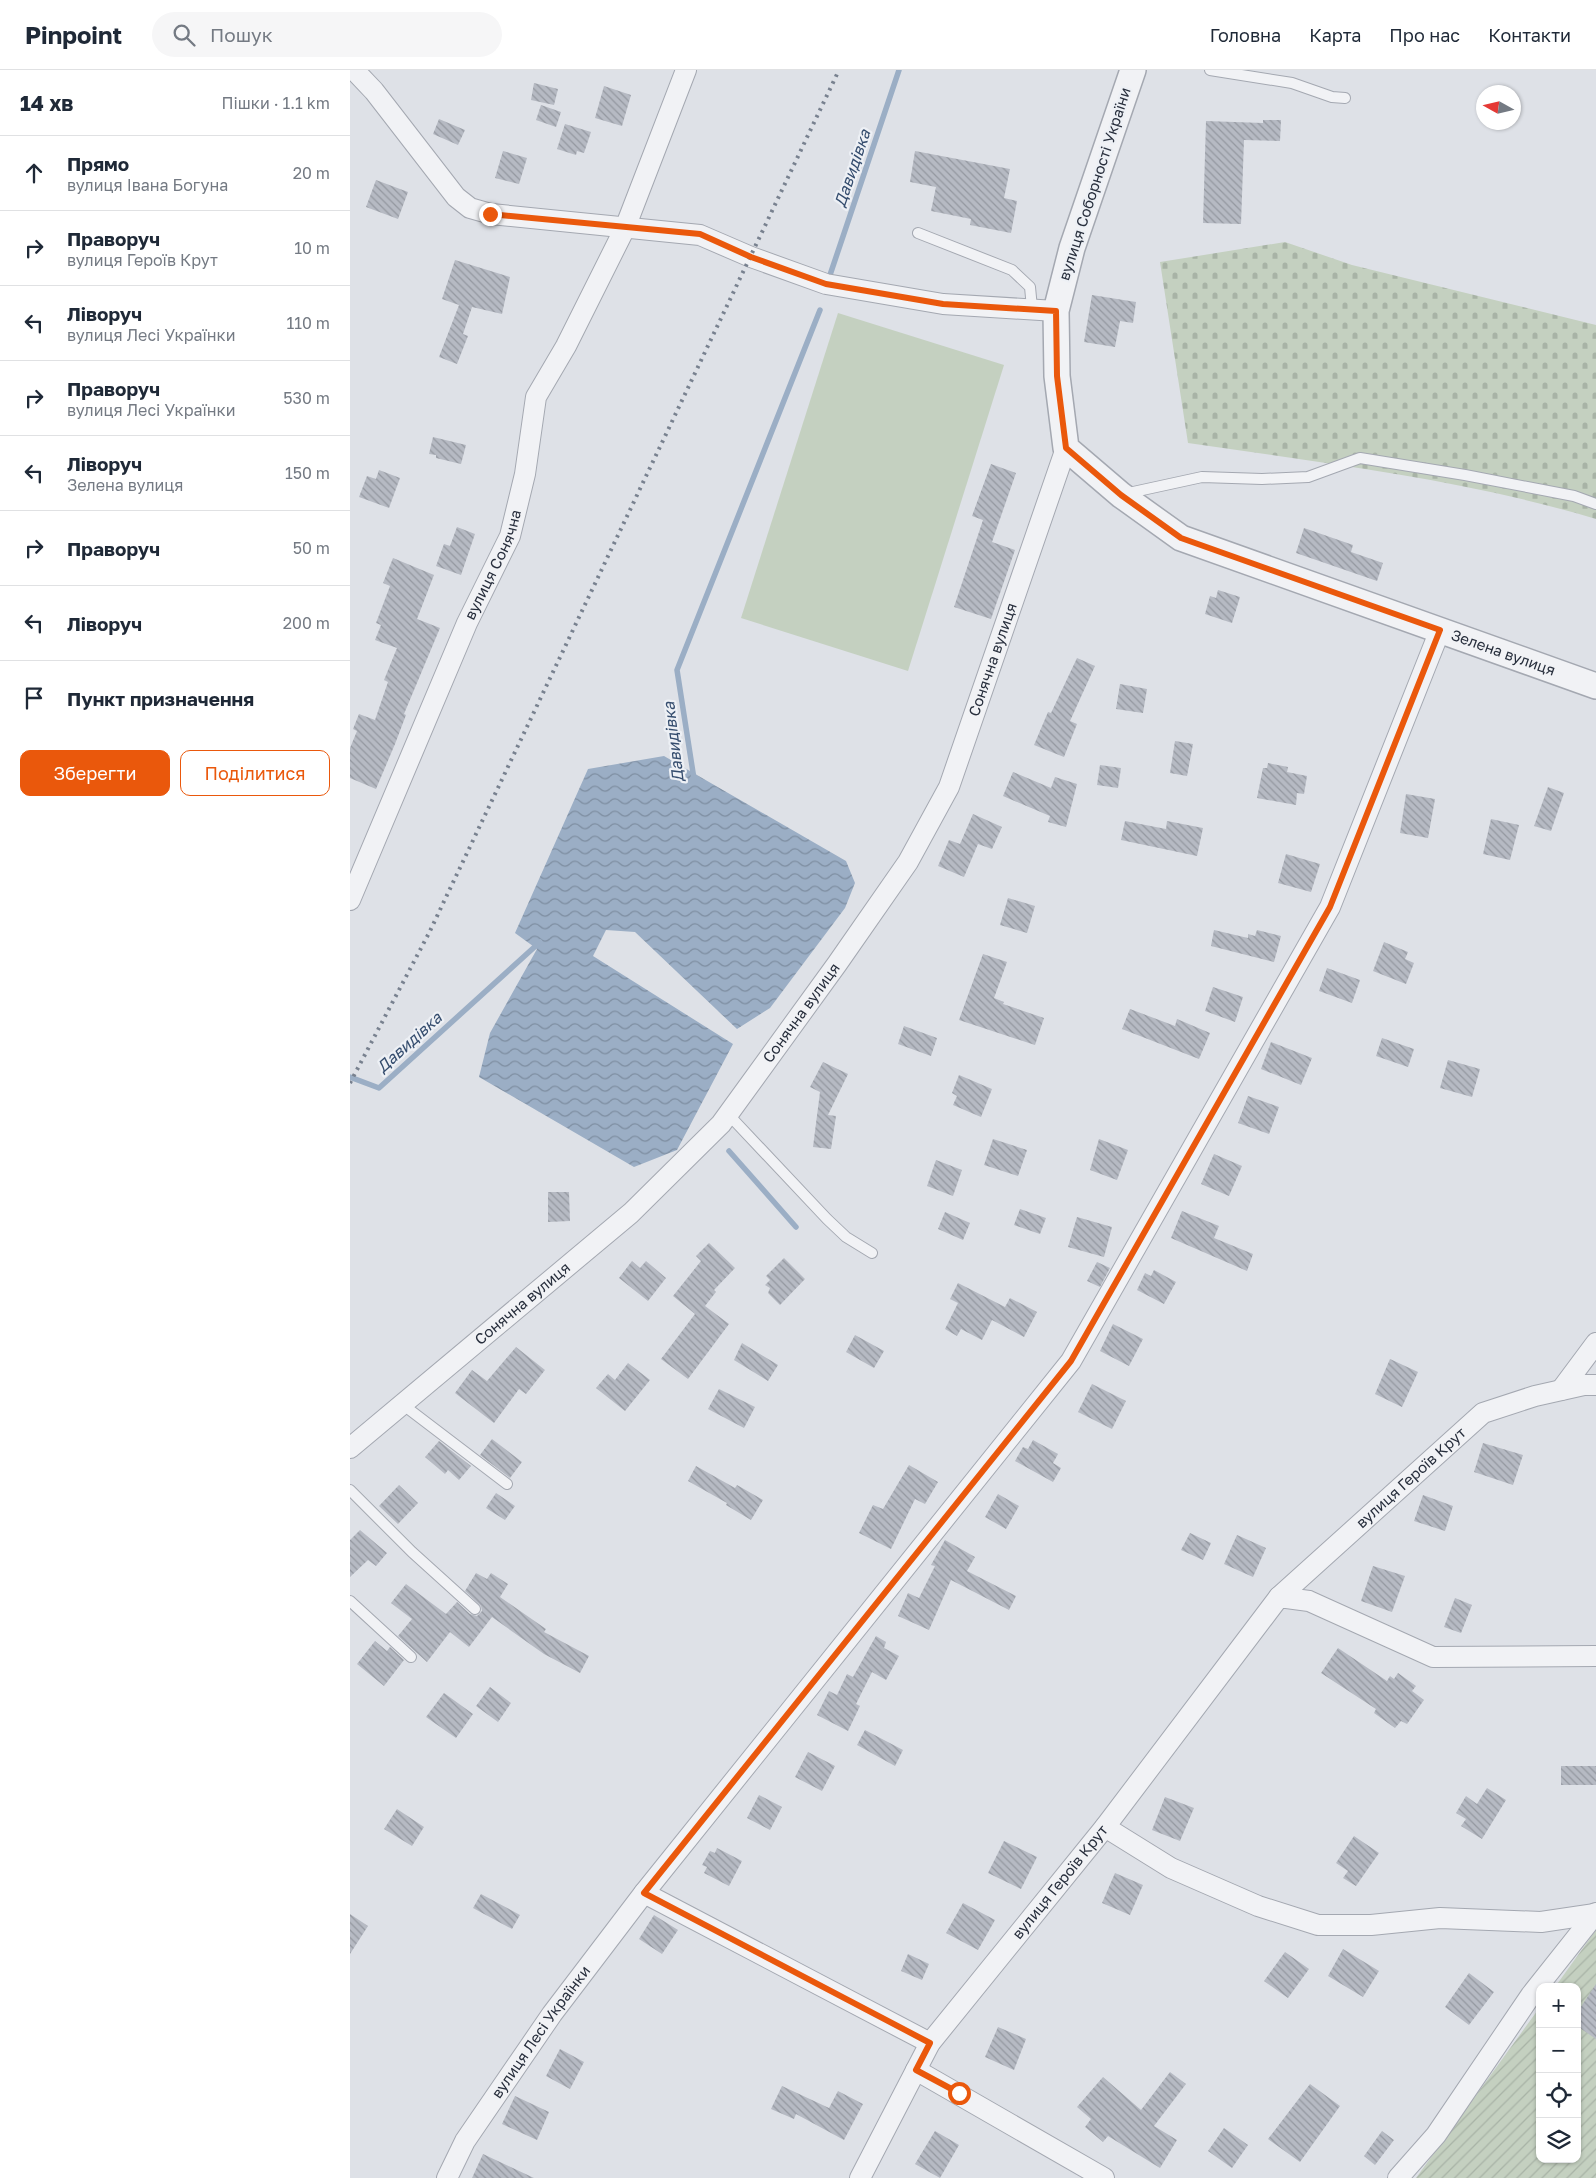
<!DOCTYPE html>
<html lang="uk">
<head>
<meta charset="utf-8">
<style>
  body { margin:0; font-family:"Golos Text",sans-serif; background:#f6f6f7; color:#1f2937 }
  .controls { position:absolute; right:15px; bottom:15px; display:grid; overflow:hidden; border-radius:10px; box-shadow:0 1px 4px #0004 }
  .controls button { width:45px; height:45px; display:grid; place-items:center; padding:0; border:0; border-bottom:1px solid #e0e1e3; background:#fff; color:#1f2937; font:25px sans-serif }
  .compass { position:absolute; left:1126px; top:15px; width:45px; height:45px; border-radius:50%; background:#fff; box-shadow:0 1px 4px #0004; rotate:278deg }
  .stop { position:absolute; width:15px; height:15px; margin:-11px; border:4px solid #ea580c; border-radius:50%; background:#fff }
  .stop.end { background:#ea580c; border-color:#fff; box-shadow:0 1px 5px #0008 }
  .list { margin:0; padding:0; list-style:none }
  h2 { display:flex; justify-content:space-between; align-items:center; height:65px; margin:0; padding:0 20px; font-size:21px }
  h2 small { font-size:16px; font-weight:400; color:#747a83 }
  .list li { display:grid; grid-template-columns:32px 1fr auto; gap:15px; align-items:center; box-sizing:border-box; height:75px; padding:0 20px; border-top:1px solid #e0e1e3 }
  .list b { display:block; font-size:19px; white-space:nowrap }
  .list p { margin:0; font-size:16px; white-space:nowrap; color:#747a83 }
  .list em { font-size:16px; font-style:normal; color:#747a83 }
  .actions { display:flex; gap:10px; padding:15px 20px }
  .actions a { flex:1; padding:11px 0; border:1px solid #ea580c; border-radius:10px; text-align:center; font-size:18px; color:#ea580c }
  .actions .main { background:#ea580c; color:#fff }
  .icon { flex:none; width:28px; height:28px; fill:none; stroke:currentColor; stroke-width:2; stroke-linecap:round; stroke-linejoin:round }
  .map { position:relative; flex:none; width:1246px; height:2108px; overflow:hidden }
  header { display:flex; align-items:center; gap:30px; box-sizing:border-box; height:70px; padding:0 25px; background:#fff; border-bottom:1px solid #e0e1e3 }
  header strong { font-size:24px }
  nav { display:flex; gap:28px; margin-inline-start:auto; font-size:18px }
  .search { width:350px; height:45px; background:#f6f6f7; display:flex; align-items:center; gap:12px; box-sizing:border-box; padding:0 18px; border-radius:28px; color:#747a83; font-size:19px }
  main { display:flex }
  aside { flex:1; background:#fff }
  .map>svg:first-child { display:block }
  .cemetery { fill:url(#cemetery-stones) }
  .garden { fill:url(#garden-furrows) }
  .pitch { fill:#c4d0c0 }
  .water { fill:url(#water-waves) }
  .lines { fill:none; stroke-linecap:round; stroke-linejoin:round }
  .stream { stroke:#9baec5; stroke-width:5.5 }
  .building { fill:url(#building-back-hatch) }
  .service-casing { stroke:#a4a8b1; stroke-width:12 }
  .minor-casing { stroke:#a4a8b1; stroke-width:22 }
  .tertiary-casing { stroke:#a4a8b1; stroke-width:28 }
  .service { stroke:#f1f2f5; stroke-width:10 }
  .minor { stroke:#f1f2f5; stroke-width:20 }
  .tertiary { stroke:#f1f2f5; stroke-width:25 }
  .rail { stroke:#78818f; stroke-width:4; stroke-dasharray:2.5 5; stroke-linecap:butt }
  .route { stroke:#ea580c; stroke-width:6 }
  .labels { text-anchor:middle; stroke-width:4.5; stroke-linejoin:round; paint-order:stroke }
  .street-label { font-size:15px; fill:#282f3d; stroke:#edf0f5 }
  .water-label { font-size:16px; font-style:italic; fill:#354d6e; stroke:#edf0f5 }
</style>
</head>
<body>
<header>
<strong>Pinpoint</strong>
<div class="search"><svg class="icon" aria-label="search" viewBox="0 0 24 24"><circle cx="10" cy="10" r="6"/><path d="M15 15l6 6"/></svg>Пошук</div>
<nav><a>Головна</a><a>Карта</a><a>Про нас</a><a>Контакти</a></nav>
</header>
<main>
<aside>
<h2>14 хв<small>Пішки · 1.1 km</small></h2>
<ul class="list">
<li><svg class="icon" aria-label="ahead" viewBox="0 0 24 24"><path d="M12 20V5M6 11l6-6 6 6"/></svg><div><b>Прямо</b><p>вулиця Івана Богуна</p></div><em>20 m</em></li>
<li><svg class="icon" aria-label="right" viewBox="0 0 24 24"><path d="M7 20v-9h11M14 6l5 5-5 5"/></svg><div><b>Праворуч</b><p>вулиця Героїв Крут</p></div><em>10 m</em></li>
<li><svg class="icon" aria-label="left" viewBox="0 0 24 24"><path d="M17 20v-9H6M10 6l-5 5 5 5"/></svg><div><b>Ліворуч</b><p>вулиця Лесі Українки</p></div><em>110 m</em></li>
<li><svg class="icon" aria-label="right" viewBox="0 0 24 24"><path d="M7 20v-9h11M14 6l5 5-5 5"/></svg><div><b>Праворуч</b><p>вулиця Лесі Українки</p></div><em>530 m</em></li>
<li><svg class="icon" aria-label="left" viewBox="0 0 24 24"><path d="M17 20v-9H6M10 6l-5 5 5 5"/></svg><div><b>Ліворуч</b><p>Зелена вулиця</p></div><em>150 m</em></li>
<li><svg class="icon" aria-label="right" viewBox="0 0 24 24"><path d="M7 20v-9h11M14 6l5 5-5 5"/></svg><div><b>Праворуч</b></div><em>50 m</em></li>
<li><svg class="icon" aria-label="left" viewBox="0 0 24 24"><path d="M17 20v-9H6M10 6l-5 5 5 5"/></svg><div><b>Ліворуч</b></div><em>200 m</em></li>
<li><svg class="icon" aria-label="arrive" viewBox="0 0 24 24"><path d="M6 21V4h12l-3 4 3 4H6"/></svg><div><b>Пункт призначення</b></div></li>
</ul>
<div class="actions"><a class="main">Зберегти</a><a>Поділитися</a></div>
</aside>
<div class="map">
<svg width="1246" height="2108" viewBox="0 0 1246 2108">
  <defs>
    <pattern id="cemetery-stones" width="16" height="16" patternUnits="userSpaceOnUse" patternTransform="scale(1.25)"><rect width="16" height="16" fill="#c4d0c0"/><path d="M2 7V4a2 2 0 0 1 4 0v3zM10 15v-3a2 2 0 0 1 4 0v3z" fill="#a8b3a6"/></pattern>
    <pattern id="garden-furrows" width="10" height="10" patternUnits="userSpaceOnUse" patternTransform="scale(1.25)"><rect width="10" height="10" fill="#c4d0c0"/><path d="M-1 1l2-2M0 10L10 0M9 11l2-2" fill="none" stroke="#a8b3a6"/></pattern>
    <pattern id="water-waves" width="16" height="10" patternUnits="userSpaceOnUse" patternTransform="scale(1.25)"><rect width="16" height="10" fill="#9baec5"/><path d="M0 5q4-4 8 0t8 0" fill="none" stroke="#7e8ea1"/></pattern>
    <pattern id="building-back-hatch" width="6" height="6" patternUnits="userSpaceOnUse" patternTransform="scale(1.25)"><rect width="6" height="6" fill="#b6bac3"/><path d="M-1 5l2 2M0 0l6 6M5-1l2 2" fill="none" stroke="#9498a0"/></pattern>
  </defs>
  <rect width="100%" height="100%" fill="#dee1e7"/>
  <path class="cemetery" d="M935 172 1002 195 1246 255V449C1113 409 975 393 838 373L810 192Z"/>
  <path class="garden" d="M1246 1860V2108H1066L1190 1937V2089H1227V1917H1205Z"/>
  <path class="pitch" d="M488 243 654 295 558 601 391 548Z"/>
  <path class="water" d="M314 686 496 791 505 813 495 838 420 938 387 959 285 862 256 860 243 886 383 974 327 1080 284 1097 129 1007 140 963 187 879 165 863 238 699Z"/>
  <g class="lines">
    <path class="stream" d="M480 205 549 0
      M344 709 327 600 470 240
      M0 1007 29 1018 190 872
      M379 1081 446 1157"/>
  </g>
  <path class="building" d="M184 13 208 19 204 35 181 30Z
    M254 16 281 25 272 56 245 48Z
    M191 35 211 42 206 57 186 50Z
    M89 49 115 60 108 75 83 64Z
    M913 50H931L930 71 894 70 891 154 853 153 856 51 913 53Z
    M215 54 241 62 234 83 227 81 226 85 207 79Z
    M153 81 177 88 169 114 145 108Z
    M565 81 660 99 654 128 667 131 661 163 620 155 621 149 581 141 586 117 560 112Z
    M26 110 58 122 48 149 16 137Z
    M105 190 160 207 152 244 122 237 113 264 118 266 107 294 89 287 109 235 92 229Z
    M742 225 786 232 783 253 770 251 765 277 734 272Z
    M83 367 116 375 111 394 86 388V385L79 384Z
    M641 394 666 403 642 472 665 480 641 549 604 537 633 450 622 446Z
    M29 400 50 408 39 438 9 427 17 406 26 409Z
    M107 457 125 464 111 505 86 496 94 474 100 476Z
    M954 458 1003 475 1001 482 1033 493 1027 511 946 483Z
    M43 488 84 505 67 549 90 558 54 644 56 645 45 674 26 719 0 708V678L7 661 3 659 9 644 25 650 38 612 34 610 47 578 25 570 31 555 26 553 40 516 33 513Z
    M868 520 890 527 882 553 855 544 860 526 866 528Z
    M727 588 745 596 720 651 727 654 714 687 684 675 698 642 701 643Z
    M770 614 797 619 793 643 766 639Z
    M825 671 843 674 837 706 820 703Z
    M918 693 938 697 937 702 957 706 954 724 947 723 946 735 907 728 913 698H917Z
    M750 695 771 698 768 718 747 715Z
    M663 702 701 718 705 707 727 714 716 757 698 752 700 746 653 726Z
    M1198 717 1214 723 1201 761 1184 756Z
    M1056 724 1085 729 1078 768 1050 763Z
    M623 744 652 757 642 779 628 774 614 807 588 796 599 770 610 774Z
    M1141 749 1169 755 1160 790 1133 784Z
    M775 751 816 759 817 751 853 758 847 786 771 770Z
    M936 784 970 794 961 822 928 813Z
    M658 828 685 836 677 863 650 855Z
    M864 860 898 868V864L905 866 907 860 931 866 924 892 861 876Z
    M1034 872 1058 882 1055 889 1064 893 1056 914 1023 901Z
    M633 884 657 892 644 928 654 932 653 934 694 948 685 975 609 950Z
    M977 898 1010 910 1002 933 969 921Z
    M863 917 893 927 885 952 855 941Z
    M780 939 825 956 827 949 860 963 849 989 772 959Z
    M554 956 587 968 581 986 548 974Z
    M1032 968 1064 979 1058 997 1026 986Z
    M921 972 962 988 951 1015 911 999Z
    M1098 990 1130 999 1122 1027 1090 1018Z
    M473 992 498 1004 478 1045 486 1046 481 1079 463 1077 470 1022 460 1017Z
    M609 1005 642 1019 631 1047 603 1035 607 1026 602 1023Z
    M898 1026 929 1037 919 1064 888 1053Z
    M643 1069 677 1080 668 1106 634 1095Z
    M749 1069 778 1080 767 1110 740 1100Z
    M864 1084 892 1096 879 1126 851 1114Z
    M586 1090 612 1100 603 1126 577 1116Z
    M198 1122H219L220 1151 198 1152Z
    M670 1139 696 1148 690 1164 664 1155Z
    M832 1141 869 1156 864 1168 903 1184 897 1201 821 1168Z
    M595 1142 620 1153 613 1170 588 1159Z
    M727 1147 762 1157 754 1187 718 1177Z
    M359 1173 385 1198 364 1220 366 1222 355 1236 379 1254 338 1309 311 1289 345 1244 323 1226 351 1191 346 1186Z
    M434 1188 455 1209 430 1235 418 1223 420 1218 415 1215 420 1210 416 1206Z
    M282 1191 290 1198 296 1191 316 1208 298 1231 269 1208Z
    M747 1192 760 1198 750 1217 737 1211Z
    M804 1200 826 1212 814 1234 787 1220 795 1203 801 1206Z
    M608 1213 655 1237 660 1228 687 1242 674 1267 642 1250 632 1270 611 1259 607 1266 595 1259 608 1233 600 1229Z
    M763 1254 793 1269 779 1296 750 1281Z
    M505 1265 534 1281 524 1298 496 1282Z
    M392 1273 428 1295 418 1311 384 1290Z
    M166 1277 195 1300 176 1324 169 1319 144 1353 105 1323 122 1300 137 1311Z
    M1040 1289 1068 1302 1052 1337 1025 1324Z
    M278 1293 300 1310 275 1341 246 1318 258 1304 265 1310Z
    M742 1314 776 1331 762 1359 728 1342Z
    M369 1319 405 1337 394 1358 358 1339Z
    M142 1369 172 1392 160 1408 130 1385Z
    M683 1370 708 1384 703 1393 711 1398 703 1412 665 1391 673 1377 678 1379Z
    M89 1371 121 1396 109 1410 98 1400 95 1404 75 1387Z
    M1133 1373 1173 1385 1163 1415 1124 1402Z
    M559 1395 588 1412 575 1434 565 1429 541 1479 509 1463 523 1435 533 1439Z
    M346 1396 385 1418 387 1415 413 1430 401 1450 376 1435 377 1433 338 1411Z
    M49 1415 68 1433 48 1454 29 1436Z
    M146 1423 165 1436 155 1450 136 1438Z
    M648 1424 669 1436 656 1459 635 1447Z
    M1073 1425 1103 1436 1095 1461 1064 1451Z
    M10 1460 37 1483 26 1496 18 1490 0 1507V1470Z
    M840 1463 861 1473 853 1490 831 1480Z
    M887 1465 916 1478 903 1507 874 1494Z
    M595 1470 625 1487 617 1501 666 1526 659 1540 601 1510 579 1560 548 1546 558 1523 569 1528 585 1496 581 1495Z
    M1023 1496 1055 1506 1042 1542 1011 1531Z
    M126 1503 137 1509 141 1503 158 1514 150 1527 196 1559 194 1562 239 1586 230 1603 194 1584 142 1547 119 1577 100 1562 77 1592 48 1566 62 1549 41 1533 56 1514 96 1544 107 1532 120 1544 127 1546 132 1541 131 1536 115 1521Z
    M1105 1528 1122 1535 1111 1563 1094 1557Z
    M526 1566 536 1572 534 1578 549 1586 536 1610 522 1602 506 1634 510 1636 498 1661 467 1645 479 1621 487 1625 497 1604 503 1607Z
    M25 1571 37 1581 40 1577 54 1590 34 1616 7 1594Z
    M988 1578 1037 1611 1040 1606 1044 1609 1048 1603 1066 1616 1062 1621 1074 1630 1057 1654 1051 1651 1045 1658 1024 1643 1026 1639 971 1603Z
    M140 1617 161 1633 148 1652 126 1636Z
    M94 1623 123 1644 106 1668 76 1647Z
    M515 1660 553 1680 545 1696 507 1675Z
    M458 1682 485 1696 472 1721 445 1707Z
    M1211 1696H1246V1715H1211Z
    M1137 1718 1156 1730 1132 1769 1111 1756 1116 1749 1106 1743 1116 1726 1127 1734Z
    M409 1725 432 1737 420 1760 397 1748Z
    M815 1727 844 1738 830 1771 802 1760Z
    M47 1739 74 1757 62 1776 34 1759Z
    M1004 1766 1029 1783 1006 1816 993 1808 998 1801 986 1793Z
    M654 1771 687 1787 671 1819 638 1803Z
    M367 1778 392 1791 379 1816 354 1803 357 1797 352 1795 360 1781 365 1783Z
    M765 1803 793 1815 780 1845 752 1833Z
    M131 1824 170 1845 162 1859 123 1838Z
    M613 1833 645 1850 628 1880 596 1863Z
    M0 1844 18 1856 0 1884Z
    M304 1845 328 1860 312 1884 289 1869Z
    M993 1879 1029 1901 1013 1927 978 1906Z
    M935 1882 959 1899 938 1928 914 1911Z
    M558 1884 579 1894 572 1910 551 1901Z
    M1119 1903 1144 1922 1119 1955 1095 1937Z
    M1246 1914V1969L1227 1956V1943Z
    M648 1957 676 1969 664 2000 635 1987Z
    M210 1979 234 1992 220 2019 196 2006Z
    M820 2002 836 2014 804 2056 827 2070 810 2098 758 2066 753 2072 735 2057 741 2049 727 2037 753 2007 791 2040Z
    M960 2014 990 2036 950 2092 918 2069Z
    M432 2016 479 2038 488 2021 513 2034 494 2070 446 2044 444 2049 421 2039Z
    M165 2026 199 2042 187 2070 152 2054Z
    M874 2058 898 2075 882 2098 858 2081Z
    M585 2061 609 2075 590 2108 565 2094Z
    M1032 2061 1044 2070 1025 2095 1014 2086Z
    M133 2084 184 2108H122Z"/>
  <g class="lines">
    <g class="service-casing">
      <path id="service" d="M860 0 942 13 982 27 995 28
        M568 163 662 200 680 217 682 238
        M774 424 852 407 912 409 958 407 1010 388 1115 405 1224 426 1246 434
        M378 1044 477 1149 496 1167 522 1183
        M52 1334 157 1414
        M0 1420 62 1482 125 1539
        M0 1531 61 1587"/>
    </g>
    <g class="minor-casing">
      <g id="minor">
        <path d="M4 0 24 21 106 127 120 138 141 144 350 165 401 187 476 214 593 234 706 241"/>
        <path id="s1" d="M0 830 117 553 160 466 175 404 186 327 216 276 275 158 336 0"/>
        <path d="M1211 1320 1246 1273"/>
        <path id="s2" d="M0 1378 281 1143 371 1054 487 894 558 792 599 717 716 378"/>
        <path id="s3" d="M929 1527 1133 1343 1185 1326 1234 1315H1246"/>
        <path d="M755 1757 821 1798 908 1836 968 1855H1021L1090 1848 1191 1852 1245 1844"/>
        <path d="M294 1823 580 1973"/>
        <path d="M566 2000 754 2108"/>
        <path id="s4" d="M97 2108 115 2071 202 1944 294 1823 721 1291 980 837 1090 560"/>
        <path id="s5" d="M510 2108 580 1973 755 1757 929 1527 959 1531 1083 1587 1246 1586"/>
        <path d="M1048 2108 1086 2065 1181 1925 1246 1843"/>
      </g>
    </g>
    <g class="tertiary-casing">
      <g id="tertiary">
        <path id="s6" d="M783 0 722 178 706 241 707 306 716 378 771 425 831 468 1246 616"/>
      </g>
    </g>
    <use href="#service" class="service"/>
    <use href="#minor" class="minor"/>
    <use href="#tertiary" class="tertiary"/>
    <path class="rail" d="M0 1013 79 863 489 0"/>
  </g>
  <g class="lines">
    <path class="route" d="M140 144 350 164 401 187 476 214 593 234 706 241 707 306 716 378 771 425 831 468 1090 560 980 837 721 1291 294 1823 580 1973 566 2000 609 2023"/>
  </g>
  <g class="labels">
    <g class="street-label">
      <text transform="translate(745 114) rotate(-72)" y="5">вулиця Соборності України</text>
      <text dy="5" stroke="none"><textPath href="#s1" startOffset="365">вулиця Сонячна</textPath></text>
      <text dy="5" stroke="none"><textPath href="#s6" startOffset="879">Зелена вулиця</textPath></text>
      <text dy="5" stroke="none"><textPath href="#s2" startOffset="1035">Сонячна вулиця</textPath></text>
      <text dy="5" stroke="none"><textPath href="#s2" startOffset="630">Сонячна вулиця</textPath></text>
      <text dy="5" stroke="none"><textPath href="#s2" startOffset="225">Сонячна вулиця</textPath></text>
      <text dy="5" stroke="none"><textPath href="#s3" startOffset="178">вулиця Героїв Крут</textPath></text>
      <text dy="5" stroke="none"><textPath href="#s5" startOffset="359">вулиця Героїв Крут</textPath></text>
      <text dy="5" stroke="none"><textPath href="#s4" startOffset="174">вулиця Лесі Українки</textPath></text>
    </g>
    <g class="water-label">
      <text transform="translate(502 98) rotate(-71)" y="6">Давидівка</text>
      <text transform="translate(323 672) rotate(-97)" y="6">Давидівка</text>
      <text transform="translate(59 972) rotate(-42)" y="6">Давидівка</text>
    </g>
  </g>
</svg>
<div class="controls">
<button>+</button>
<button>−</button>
<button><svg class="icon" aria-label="locate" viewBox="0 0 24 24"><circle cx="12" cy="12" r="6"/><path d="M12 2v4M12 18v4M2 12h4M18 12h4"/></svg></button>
<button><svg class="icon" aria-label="layers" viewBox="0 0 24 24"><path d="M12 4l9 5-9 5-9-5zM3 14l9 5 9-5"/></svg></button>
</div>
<svg class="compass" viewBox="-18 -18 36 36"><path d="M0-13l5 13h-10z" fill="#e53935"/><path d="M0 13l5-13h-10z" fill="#747a83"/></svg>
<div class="stop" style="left:609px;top:2023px"></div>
<div class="stop end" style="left:140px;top:144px"></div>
</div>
</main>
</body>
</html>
